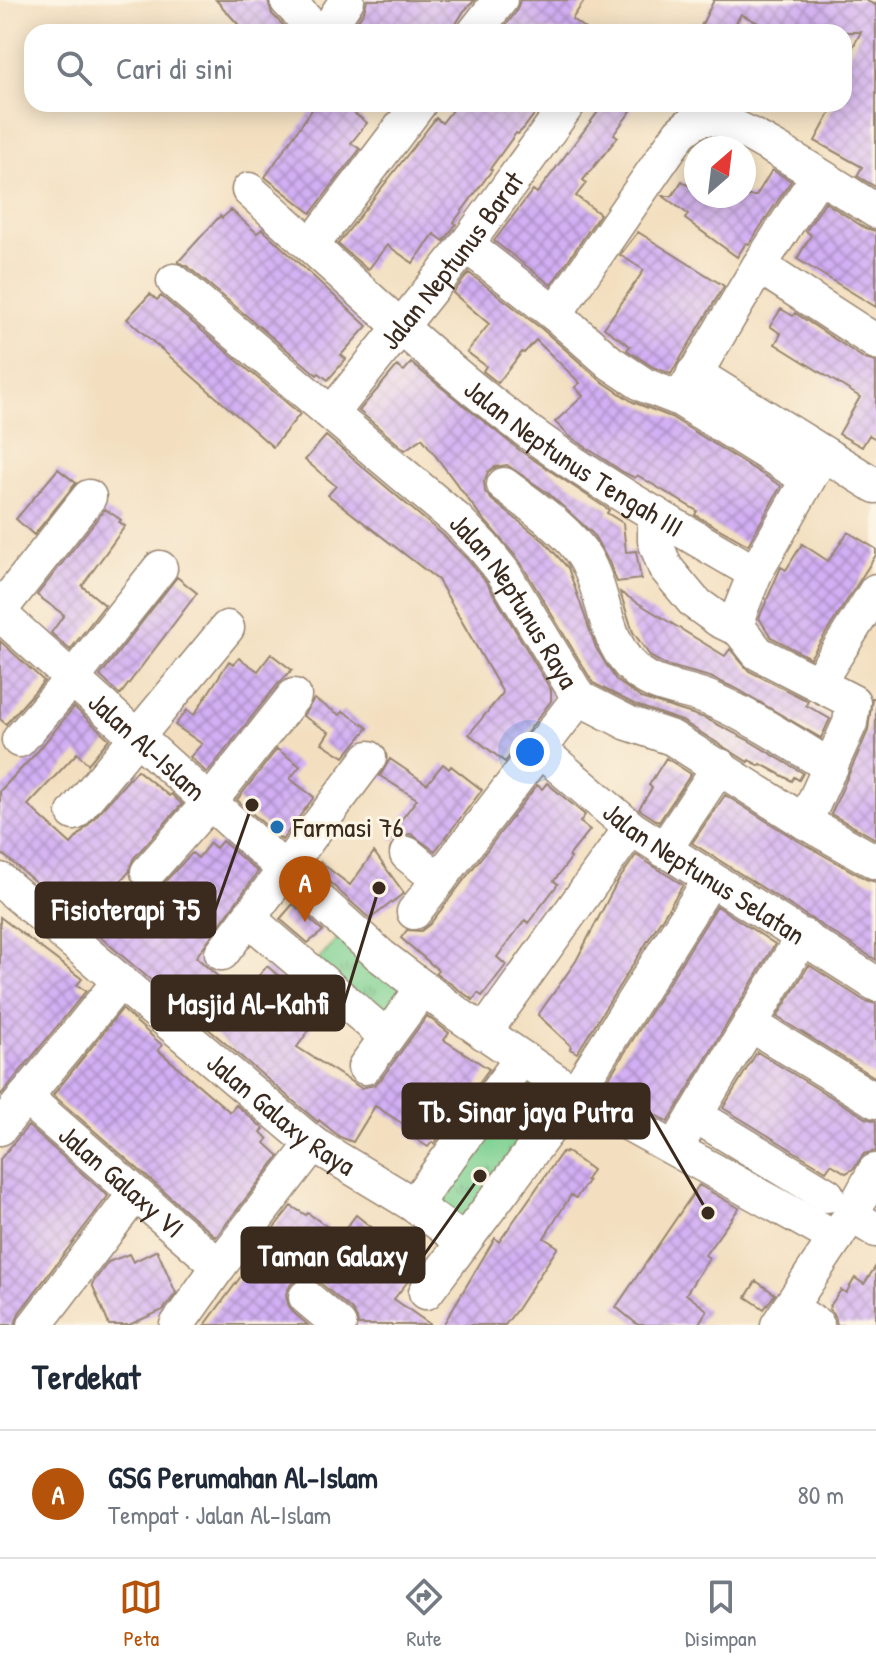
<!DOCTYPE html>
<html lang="id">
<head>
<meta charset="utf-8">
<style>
  body { margin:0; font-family:"Patrick Hand",sans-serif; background:#f6f6f7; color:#1f2937 }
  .compass { position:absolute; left:684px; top:136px; width:72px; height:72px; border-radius:50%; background:#fff; box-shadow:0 4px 20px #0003; rotate:28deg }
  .you { position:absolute; left:530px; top:752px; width:28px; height:28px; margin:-20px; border:6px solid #fff; border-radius:50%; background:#1a73e8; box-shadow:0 0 0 12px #1a73e833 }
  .badge { display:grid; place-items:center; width:52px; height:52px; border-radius:50%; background:#b45309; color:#fff; font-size:26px; font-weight:700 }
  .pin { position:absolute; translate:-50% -66px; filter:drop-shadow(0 2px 4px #0008) }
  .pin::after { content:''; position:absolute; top:42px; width:28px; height:24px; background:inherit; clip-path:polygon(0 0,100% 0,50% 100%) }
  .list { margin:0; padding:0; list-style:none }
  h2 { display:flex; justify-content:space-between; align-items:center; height:104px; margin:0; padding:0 32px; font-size:34px }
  h2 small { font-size:26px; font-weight:400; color:#747a83 }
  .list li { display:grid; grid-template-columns:52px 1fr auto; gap:24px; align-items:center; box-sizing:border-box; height:128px; padding:0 32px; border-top:2px solid #e0e1e3 }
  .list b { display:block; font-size:30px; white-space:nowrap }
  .list p { margin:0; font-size:26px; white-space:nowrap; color:#747a83 }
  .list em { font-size:26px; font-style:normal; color:#747a83 }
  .icon { flex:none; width:44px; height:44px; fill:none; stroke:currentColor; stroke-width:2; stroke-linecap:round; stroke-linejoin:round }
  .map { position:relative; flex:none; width:876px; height:1325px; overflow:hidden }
  .search { position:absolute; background:#fff; box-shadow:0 4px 20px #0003; left:24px; right:24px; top:24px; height:88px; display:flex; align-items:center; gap:20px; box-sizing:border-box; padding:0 28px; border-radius:24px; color:#747a83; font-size:30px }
  .sheet { height:232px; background:#fff }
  nav { display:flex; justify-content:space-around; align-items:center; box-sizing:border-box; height:112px; border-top:2px solid #e0e1e3; background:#fff; font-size:22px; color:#747a83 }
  nav a { display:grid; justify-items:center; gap:4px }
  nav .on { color:#b45309 }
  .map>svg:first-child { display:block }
  .park { fill:url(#park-tufts); stroke:#5d7e58; stroke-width:2 }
  .building { fill:url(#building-cross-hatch) }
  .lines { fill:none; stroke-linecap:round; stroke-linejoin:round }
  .minor-casing { stroke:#97846f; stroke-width:37 }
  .minor { stroke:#fff; stroke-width:34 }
  .poi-dot { fill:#1f6fb2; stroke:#fcf5e5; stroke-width:3 }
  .labels { text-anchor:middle; stroke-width:6; stroke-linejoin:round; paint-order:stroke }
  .street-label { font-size:28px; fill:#3b2a1e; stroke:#fcf5e5 }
  .poi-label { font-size:28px; fill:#3b2a1e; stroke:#fcf5e5; text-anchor:start }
  .leader { fill:none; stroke:#3b2a1e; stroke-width:3 }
  .callout-dot { fill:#3b2a1e; stroke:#fcf5e5; stroke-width:3 }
  .callout { fill:#3b2a1e; stroke:#3b2a1e; stroke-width:3 }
  .callout-label { font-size:30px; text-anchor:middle; font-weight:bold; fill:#fff }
</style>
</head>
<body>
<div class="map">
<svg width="876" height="1325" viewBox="0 0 876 1325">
  <defs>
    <pattern id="park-tufts" width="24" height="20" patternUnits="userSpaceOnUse" patternTransform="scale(2)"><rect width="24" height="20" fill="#7fd193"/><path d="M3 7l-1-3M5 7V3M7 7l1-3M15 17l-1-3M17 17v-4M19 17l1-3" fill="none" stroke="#69aa77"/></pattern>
    <pattern id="building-cross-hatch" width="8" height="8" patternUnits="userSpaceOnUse" patternTransform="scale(2)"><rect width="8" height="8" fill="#d3aff4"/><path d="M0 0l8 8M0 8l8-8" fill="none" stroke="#ac8fc5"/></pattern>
  </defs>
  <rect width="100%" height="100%" fill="#fcf5e5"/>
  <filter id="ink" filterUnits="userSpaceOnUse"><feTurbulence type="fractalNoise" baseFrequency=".0125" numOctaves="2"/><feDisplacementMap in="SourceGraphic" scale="16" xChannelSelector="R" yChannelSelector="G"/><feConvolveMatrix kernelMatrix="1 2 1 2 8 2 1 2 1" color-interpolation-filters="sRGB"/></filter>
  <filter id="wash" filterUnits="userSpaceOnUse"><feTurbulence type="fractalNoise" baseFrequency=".006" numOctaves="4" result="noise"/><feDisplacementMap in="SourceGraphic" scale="32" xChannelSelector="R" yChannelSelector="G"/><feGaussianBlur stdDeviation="1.8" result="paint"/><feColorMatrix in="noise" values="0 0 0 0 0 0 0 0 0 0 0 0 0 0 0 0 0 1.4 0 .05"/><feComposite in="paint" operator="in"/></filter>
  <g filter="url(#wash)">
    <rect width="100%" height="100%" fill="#f3dfc0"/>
    <path class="park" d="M342 934 409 992 377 1024 313 965Z
      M526 1070 559 1096 464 1229 438 1207Z"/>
    <g id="blocks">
      <path class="building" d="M216 0H268L272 14 290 32H245Z
        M367 0H475L464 11 451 32H350L364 11Z
        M520 0H585L572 19 589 32 502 30 516 12Z
        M714 0H865L875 5 876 3V187L857 176 862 167 815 141 835 104H844V63L861 32H775L741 14 731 32H698Z
        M316 104H342L367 123 351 143 360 149 311 213 265 177Z
        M457 104H542L524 128 518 134 516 133 490 169 492 170 454 222 456 224 444 241 434 234 413 263 387 245 368 270 338 244 436 118 442 123Z
        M604 104H636L614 134 618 137 583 180 586 183 576 196 600 214 551 285 494 241 533 190 537 193Z
        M772 170 791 181 749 244 746 243 737 257 685 219 688 214 663 196H672L682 181 696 191V196H756Z
        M825 202 865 228 876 231V307L797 259 811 235 806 231Z
        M231 210 257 233 262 229 367 326 341 355 346 359 328 380 319 373 317 375 187 266 178 262 220 216 222 218Z
        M638 232 724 286 671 374 653 367 627 350 630 346 604 328 644 270 620 255Z
        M469 273 542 329 600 380 633 402 671 417 781 486 748 545 695 515 697 511 637 475 635 478 623 472 569 436 555 422 583 396 575 387 580 383 536 340 524 353 522 352 498 383 483 371 486 366 467 352 489 324 453 293Z
        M150 294 157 300 161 296 300 414 273 447 127 319Z
        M781 309 793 316 795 313 865 359 876 362V439L869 435 862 447 839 434 860 397 775 344 781 334 770 326Z
        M411 363 522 452 609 510 607 513 623 523 626 552 636 551 641 579 617 582 609 562 593 534 548 493 507 465 495 467 488 472 484 482 485 492 492 500 545 542 568 568 596 648 616 680 641 698 705 718 748 740 803 773 799 780 794 777 792 781 761 764 760 766 749 760 748 762 682 721 636 705 593 683 519 560 480 515 422 438 405 450 359 411 397 366 404 371Z
        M326 436 443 535 468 560 487 583 551 690V701L505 762 469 734 503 693 438 580 328 495 336 486 305 460Z
        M58 469 76 483 34 535 16 519Z
        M105 509 121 520 119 522 125 526 82 586 105 605 70 650 51 633 64 615 37 595Z
        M848 532 876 549V555L810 658 771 637 759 618 781 567 786 570 802 544 828 561Z
        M177 577 197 593 120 695 100 676Z
        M620 592 725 656 730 649 749 671 808 701 806 705 830 719 821 738 737 689 710 677 666 665 651 657 633 632Z
        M0 641 44 681 6 724 0 719Z
        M271 654 292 670 278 684 207 773 190 757 202 744 175 725 187 710 194 715 229 661 234 664 239 658 258 671Z
        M872 698H876V839L831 814 868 731Z
        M314 699 340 715 343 711 368 728 344 757 322 743 329 732 303 716Z
        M74 707 109 739 88 764 77 753 28 805 71 844 137 770 169 796 171 794 182 804 133 859 129 872 107 897 142 926 168 895 159 888 192 853 198 858 210 843 216 848 222 841 258 872 196 957 241 997 267 966 315 1007 311 1012 318 1018 297 1047 361 1088 374 1085 381 1079 427 1016 449 1033 444 1040 489 1069 434 1144 432 1142 428 1147 408 1134 411 1129 375 1106 353 1142 340 1137 319 1120 318 1122 0 852V791L38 751Z
        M277 749 300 766 290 779 314 797 282 840 237 800Z
        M666 758 691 774 659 822 639 809 652 788 649 785Z
        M390 759 427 784 443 764 449 769 451 766 482 790 435 851 411 834 401 835 394 840 389 836 417 799 380 776Z
        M547 783 585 815 580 822 590 830 569 856 571 858 554 881 558 884 528 923 525 920 497 957 506 965 482 996 478 993 473 1000 436 973 438 970 401 938 407 930 421 931 430 924 537 785 542 789Z
        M725 795 795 839 866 879 876 882V960L692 843Z
        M374 852 404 893 370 919 315 869 320 862 350 885Z
        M636 855 683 885 577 1053 570 1049 571 1046 538 1015 576 961 616 884Z
        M293 904 323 931 308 943 280 919Z
        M717 906 775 944 668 1122 603 1087Z
        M0 917 82 979 77 985 86 991 0 1096Z
        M809 965 865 1001 876 1004V1078L777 1017Z
        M122 1009 162 1045 158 1050 230 1112 236 1105 264 1129 261 1132 268 1139 265 1143 279 1156 216 1237 53 1095Z
        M757 1052 866 1118 876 1121V1151L864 1154 853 1169 846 1173 831 1164 826 1171 723 1108Z
        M28 1126 108 1196 19 1313 15 1325H0V1159Z
        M566 1151 592 1170 586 1180 588 1181 576 1198 571 1195 544 1238 558 1247 518 1308 505 1325H443L495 1238 499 1242 562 1152 564 1153Z
        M699 1185 739 1208 705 1255 709 1258 686 1294 707 1310 698 1325H638L616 1307Z
        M291 1206 306 1215 308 1213 340 1236 356 1215 420 1266 394 1299 431 1325H358L357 1318 352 1310 319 1282 309 1277 299 1279 291 1284 286 1294 288 1304 293 1312 308 1325H205L251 1263 248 1261Z
        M157 1250 176 1293 163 1310 129 1325H109L92 1284 108 1262 129 1254 133 1262Z
        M876 1266V1325H837L835 1316 829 1309 830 1306 841 1290 846 1293 855 1278 864 1284Z
        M756 1281 775 1294 764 1309 746 1297Z"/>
    </g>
  </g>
  <g filter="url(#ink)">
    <use href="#blocks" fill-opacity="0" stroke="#97846f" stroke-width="2"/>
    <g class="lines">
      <g class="minor-casing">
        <g id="minor">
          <path d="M287 0 317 32"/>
          <path d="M326 32 347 0"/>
          <path d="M475 32 500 0"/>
          <path id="s1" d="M249 190C343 273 433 362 534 436 604 487 681 529 755 573"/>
          <path d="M312 245 419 104"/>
          <path d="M466 245 555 314 611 363 644 385 680 399 808 479"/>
          <path d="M759 266 876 342"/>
          <path id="s2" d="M174 281 457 520 483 547 503 572 579 698 628 723 672 738 805 822 876 862"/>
          <path d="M555 314 680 133C688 126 695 119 706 118 731 116 848 194 876 211"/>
          <path d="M694 373 876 486"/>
          <path d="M680 399 759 266 818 176"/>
          <path id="s3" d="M332 413 466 245 568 104"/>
          <path d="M504 485C529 504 569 530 585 558 605 592 603 635 630 665 653 690 685 687 713 700 754 718 792 743 831 767"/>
          <path d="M655 514V541L665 567 694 602 719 620 740 630 758 653 853 702 850 723 805 822"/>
          <path d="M0 610 89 497"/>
          <path id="s4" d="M0 614 381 956 456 1013 575 1094 836 1238"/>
          <path d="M740 630 738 616 755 573 819 460"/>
          <path d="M818 683 876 591"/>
          <path d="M19 740 72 679 160 568"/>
          <path id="s5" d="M540 750 631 828 876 984"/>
          <path d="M74 813 227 628"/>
          <path d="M664 850 720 766"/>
          <path d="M407 854 439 880"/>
          <path d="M148 872 209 803 294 696"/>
          <path id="s6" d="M0 880 313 1144 414 1205 463 1241"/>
          <path d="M414 912 579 698"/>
          <path d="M248 918 387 1037"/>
          <path d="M222 953 369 758"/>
          <path d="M750 1024 876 1101"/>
          <path d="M484 1033 631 828"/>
          <path d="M365 1067 423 988"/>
          <path id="s7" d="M25 1097 219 1266"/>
          <path d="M695 1115 827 1195"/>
          <path d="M0 1128 119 982"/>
          <path d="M676 1147 803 936"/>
          <path d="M414 1205 521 1059"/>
          <path d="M851 1215 876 1230"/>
          <path d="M426 1292 575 1094 710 880"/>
          <path d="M306 1297 339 1325"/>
          <path d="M789 1308 817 1325"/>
          <path d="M35 1325 135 1194"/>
          <path d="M177 1325 219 1266 313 1144"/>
          <path d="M778 1325 851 1215 875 1171"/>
        </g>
      </g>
      <use href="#minor" class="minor"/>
    </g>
  </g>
  <circle class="poi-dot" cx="277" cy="827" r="8"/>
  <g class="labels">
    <g class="street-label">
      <text dy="10" stroke="none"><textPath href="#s3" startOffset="194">Jalan Neptunus Barat</textPath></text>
      <text dy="10" stroke="none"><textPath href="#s1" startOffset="422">Jalan Neptunus Tengah III</textPath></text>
      <text dy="10" stroke="none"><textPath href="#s2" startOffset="470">Jalan Neptunus Raya</textPath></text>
      <text dy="10" stroke="none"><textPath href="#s4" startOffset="198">Jalan Al-Islam</textPath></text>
      <text dy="10" stroke="none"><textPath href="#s5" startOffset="206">Jalan Neptunus Selatan</textPath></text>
      <text dy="10" stroke="none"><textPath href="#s6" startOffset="366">Jalan Galaxy Raya</textPath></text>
      <text dy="10" stroke="none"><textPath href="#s7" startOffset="128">Jalan Galaxy VI</textPath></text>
    </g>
    <g class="poi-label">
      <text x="293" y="837">Farmasi 76</text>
    </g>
  </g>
  <path class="leader" d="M252 805L215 910M379 888L344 1003M708 1213L649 1111M480 1176L424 1255"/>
  <g class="callout-dot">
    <circle cx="252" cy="805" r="8"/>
    <circle cx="379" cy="888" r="8"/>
    <circle cx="708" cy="1213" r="8"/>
    <circle cx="480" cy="1176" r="8"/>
  </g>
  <g class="callout">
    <rect x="36" y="883" width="179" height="54" rx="8"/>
    <rect x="152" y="976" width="192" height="54" rx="8"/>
    <rect x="403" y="1084" width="246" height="54" rx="8"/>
    <rect x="242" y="1228" width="182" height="54" rx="8"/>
  </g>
  <g class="callout-label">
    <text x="126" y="920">Fisioterapi 75</text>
    <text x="248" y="1014">Masjid Al-Kahfi</text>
    <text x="526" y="1122">Tb. Sinar jaya Putra</text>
    <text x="333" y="1266">Taman Galaxy</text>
  </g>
</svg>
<svg class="compass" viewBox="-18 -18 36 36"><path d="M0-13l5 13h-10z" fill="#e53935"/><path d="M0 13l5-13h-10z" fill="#747a83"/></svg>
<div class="you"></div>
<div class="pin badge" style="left:305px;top:922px">A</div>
<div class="search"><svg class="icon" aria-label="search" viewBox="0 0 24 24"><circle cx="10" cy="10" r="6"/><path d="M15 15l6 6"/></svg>Cari di sini</div>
</div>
<section class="sheet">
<h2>Terdekat<small></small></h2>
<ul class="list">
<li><span class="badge">A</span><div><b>GSG Perumahan Al-Islam</b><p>Tempat · Jalan Al-Islam</p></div><em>80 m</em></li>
</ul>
</section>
<nav>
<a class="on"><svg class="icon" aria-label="map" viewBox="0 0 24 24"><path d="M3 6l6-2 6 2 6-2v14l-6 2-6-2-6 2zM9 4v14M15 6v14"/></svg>Peta</a>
<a><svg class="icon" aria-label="directions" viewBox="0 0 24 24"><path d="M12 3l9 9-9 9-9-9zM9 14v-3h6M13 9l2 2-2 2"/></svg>Rute</a>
<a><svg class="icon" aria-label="saved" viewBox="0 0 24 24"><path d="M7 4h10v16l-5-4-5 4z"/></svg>Disimpan</a>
</nav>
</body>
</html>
